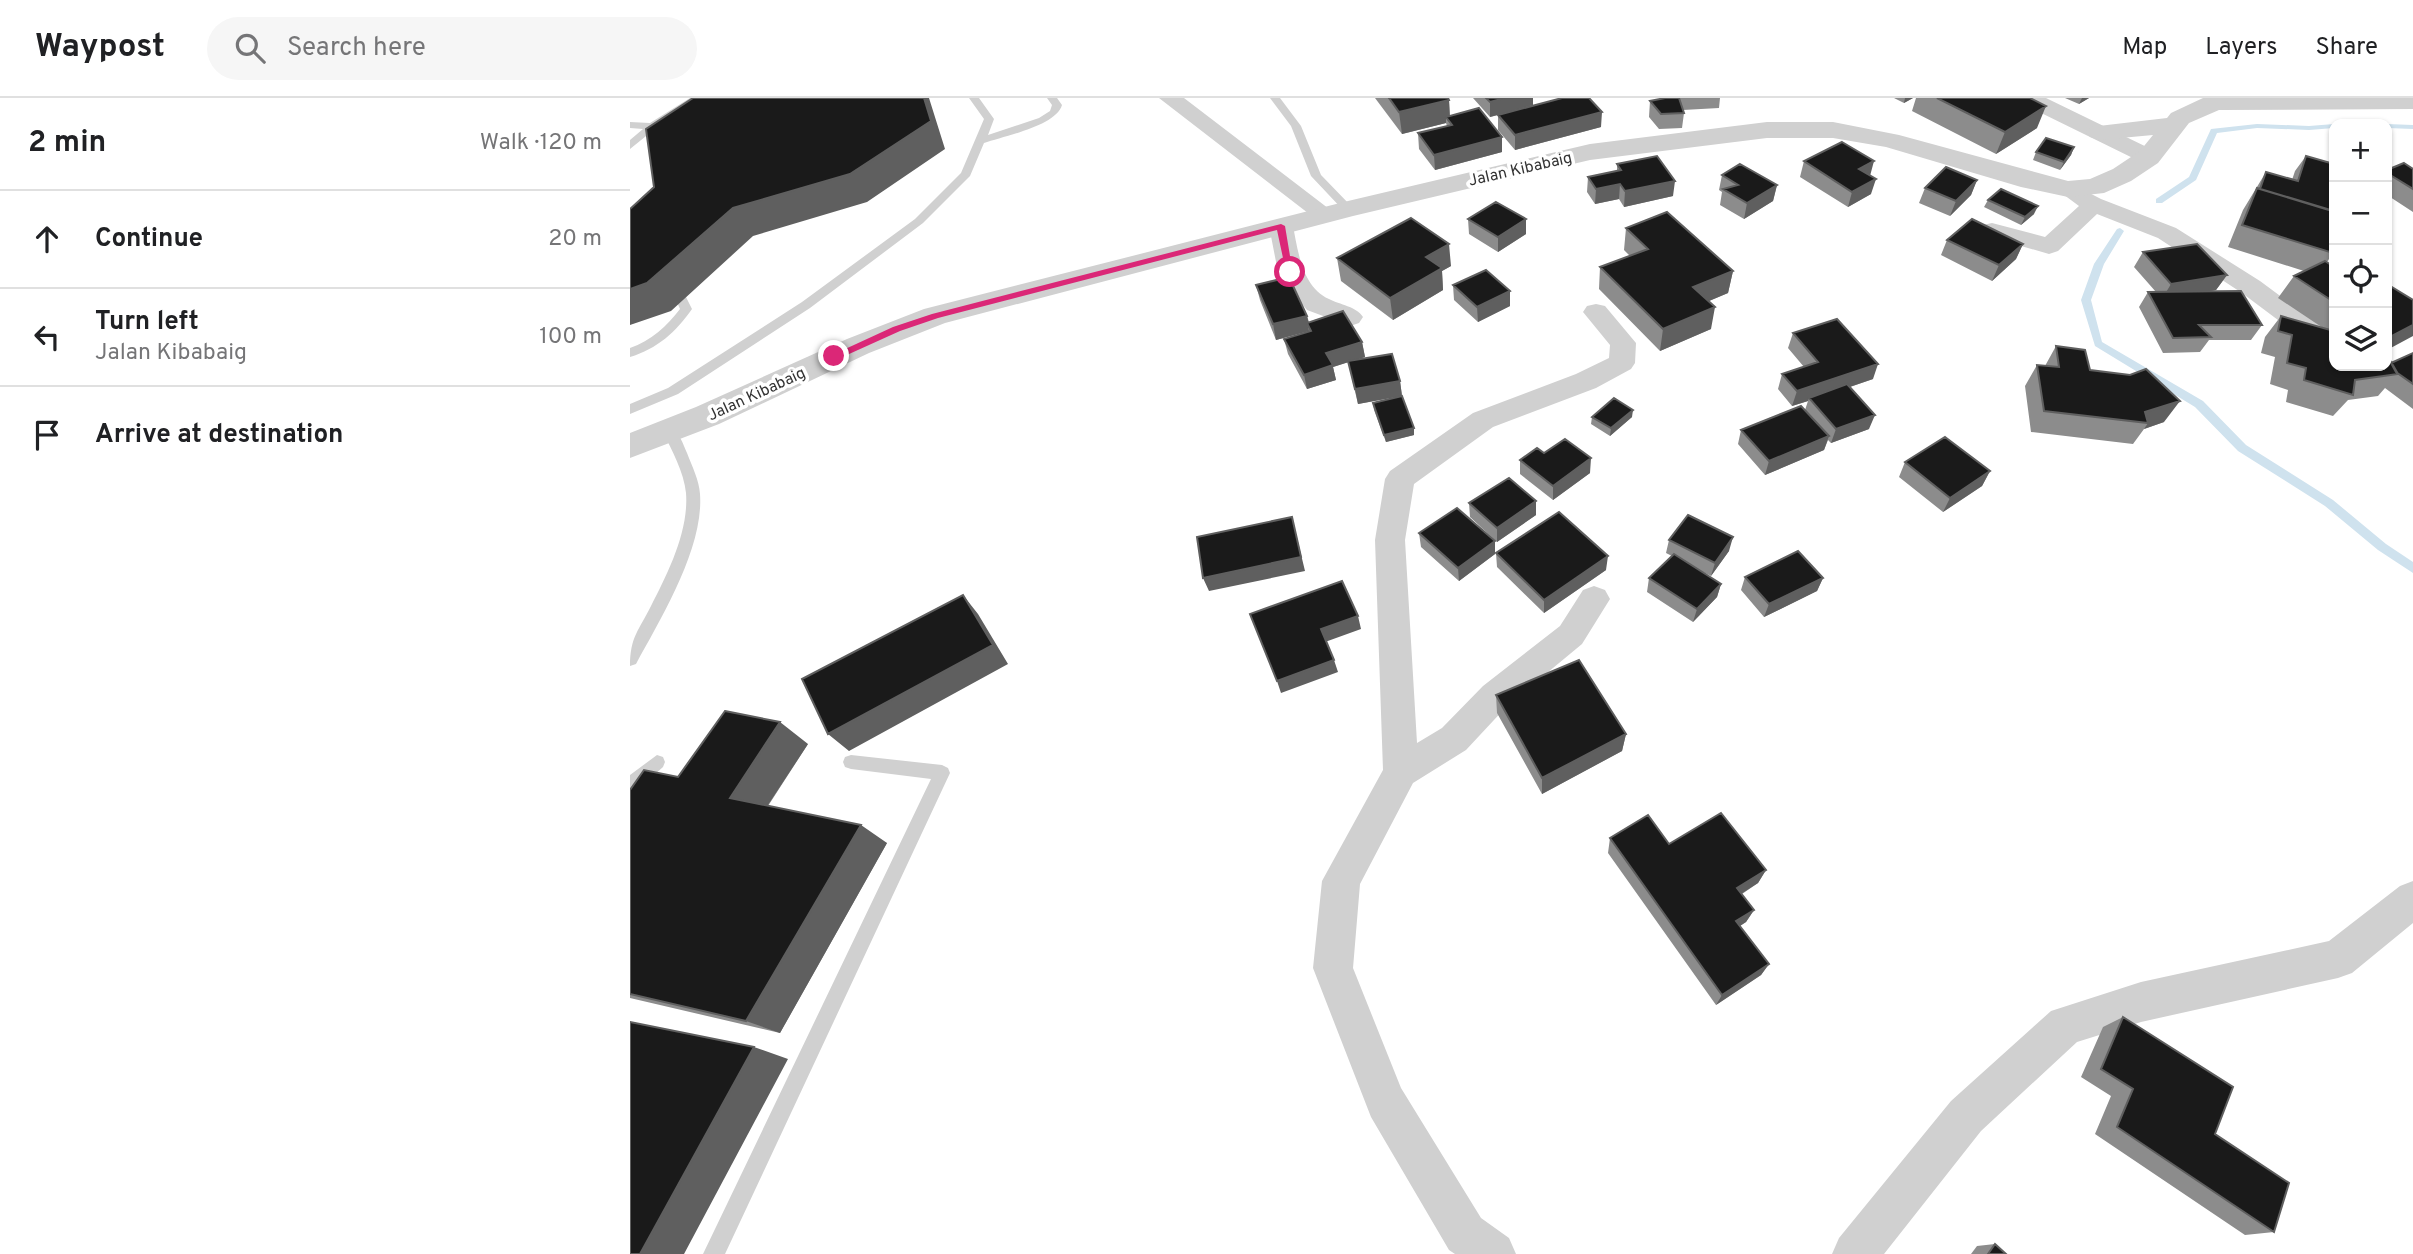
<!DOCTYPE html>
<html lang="en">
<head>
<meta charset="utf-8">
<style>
  body { margin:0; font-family:Overpass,sans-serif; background:#f6f6f6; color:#202124 }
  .controls { position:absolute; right:21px; top:21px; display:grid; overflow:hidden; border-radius:14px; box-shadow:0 2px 5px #0004 }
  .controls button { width:63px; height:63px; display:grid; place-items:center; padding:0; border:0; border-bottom:2px solid #e0e0e0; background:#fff; color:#202124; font:35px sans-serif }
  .stop { position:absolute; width:21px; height:21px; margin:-16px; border:5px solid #db2777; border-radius:50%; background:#fff }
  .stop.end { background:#db2777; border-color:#fff; box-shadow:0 2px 7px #0008 }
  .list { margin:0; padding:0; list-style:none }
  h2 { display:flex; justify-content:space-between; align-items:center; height:91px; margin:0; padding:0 28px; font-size:30px }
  h2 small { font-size:23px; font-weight:400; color:#757577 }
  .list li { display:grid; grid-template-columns:46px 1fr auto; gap:21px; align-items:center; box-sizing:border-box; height:98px; padding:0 28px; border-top:2px solid #e0e0e0 }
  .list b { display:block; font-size:26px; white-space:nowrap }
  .list p { margin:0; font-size:23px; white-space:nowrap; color:#757577 }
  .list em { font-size:23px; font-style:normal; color:#757577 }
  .icon { flex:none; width:38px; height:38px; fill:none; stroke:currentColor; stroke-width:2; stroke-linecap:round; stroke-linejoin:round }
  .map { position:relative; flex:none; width:1783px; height:1156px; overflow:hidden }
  header { display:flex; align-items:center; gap:42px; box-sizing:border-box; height:98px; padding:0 35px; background:#fff; border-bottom:2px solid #e0e0e0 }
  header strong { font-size:33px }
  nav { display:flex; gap:38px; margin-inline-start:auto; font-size:24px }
  .search { width:490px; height:63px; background:#f6f6f6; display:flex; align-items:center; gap:18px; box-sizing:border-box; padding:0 24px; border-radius:38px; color:#757577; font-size:26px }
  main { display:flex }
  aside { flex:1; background:#fff }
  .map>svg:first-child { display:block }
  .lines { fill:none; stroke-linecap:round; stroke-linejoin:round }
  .stream { fill:#cfe2ee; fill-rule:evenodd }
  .service { fill:#d0d0d0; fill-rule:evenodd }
  .minor { fill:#d0d0d0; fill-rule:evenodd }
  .tertiary { fill:#d0d0d0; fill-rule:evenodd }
  .wall { fill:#8c8c8c }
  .shaded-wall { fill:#5f5f5f }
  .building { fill:#1a1a1a; stroke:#5f5f5f; stroke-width:2 }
  .route { fill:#db2777 }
  .labels { text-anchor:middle; stroke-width:7; stroke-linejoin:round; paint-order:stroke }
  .far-street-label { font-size:16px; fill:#333; stroke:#fff }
</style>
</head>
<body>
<header>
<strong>Waypost</strong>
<div class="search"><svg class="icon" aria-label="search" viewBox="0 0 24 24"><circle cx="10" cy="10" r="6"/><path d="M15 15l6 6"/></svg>Search here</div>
<nav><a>Map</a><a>Layers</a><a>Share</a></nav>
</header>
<main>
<aside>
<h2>2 min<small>Walk · 120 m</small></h2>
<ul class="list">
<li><svg class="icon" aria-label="ahead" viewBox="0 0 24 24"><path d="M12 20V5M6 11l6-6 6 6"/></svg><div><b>Continue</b></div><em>20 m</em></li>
<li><svg class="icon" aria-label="left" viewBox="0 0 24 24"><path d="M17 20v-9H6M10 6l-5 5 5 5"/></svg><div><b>Turn left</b><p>Jalan Kibabaig</p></div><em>100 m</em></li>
<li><svg class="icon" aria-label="arrive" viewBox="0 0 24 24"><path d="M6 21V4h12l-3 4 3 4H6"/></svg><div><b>Arrive at destination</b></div></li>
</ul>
</aside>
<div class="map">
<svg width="1783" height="1156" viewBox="0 0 1783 1156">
  <rect width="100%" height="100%" fill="#fff"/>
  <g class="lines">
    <path class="stream" d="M1627 26 1679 28 1704 26H1707H1704V30L1679 32 1627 30 1587 35 1566 82 1532 105H1526V101L1559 79 1581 31Z
      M1754 26H1757L1783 27V31L1757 30V26Z
      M1490 130 1494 133 1474 166 1461 202 1472 244 1573 303 1616 347 1703 402 1756 446 1783 464V475L1748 452 1695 408 1608 353 1565 309 1465 248 1451 202 1464 166 1487 131Z"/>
    <path class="service" d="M60 0H72L26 30 0 51V42L13 31 0 30V24L20 25Z
      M339 0H349L364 21 358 37 409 20 420 13 422 7 417 0H427L432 7C426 28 374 38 354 45L340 78 293 125 180 210 48 296 0 316V306L38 290 172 204 285 121 331 75 354 21Z
      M640 0H650L671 28 691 77 722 109V113H714L681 78 661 28Z
      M52 198 56 199 62 211C46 234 27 251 0 259V250C21 243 37 228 50 211L46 202Z
      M40 329C49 333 53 346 57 355 62 368 69 382 70 396 74 450 31 520 6 566L0 568C0 539 9 532 21 508 38 475 59 433 56 395 54 374 42 353 33 334Z
      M27 657 33 659 35 664 33 669 6 693 0 696V677Z
      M221 657 312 667 318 670 320 675 95 1156H73L301 681 221 671 215 669 213 664 215 659Z"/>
    <path class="minor" d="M529 0H554L707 117 703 122 695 124 687 122Z
      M1388 0H1416L1527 54 1530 59 1527 64H1511L1391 5Z
      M1438 84 1471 101 1546 130 1630 183 1704 238V257L1692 255 1612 195 1528 140 1467 116 1428 153 1419 156 1353 137 1350 132 1353 127 1362 125 1415 139 1449 108 1426 91 1430 86Z
      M651 121 659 123 663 128C668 153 672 189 699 201 710 207 726 208 733 219L729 225 720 228 677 212 651 180 648 174 639 128 643 123Z
      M966 206 975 208 1006 245 1005 265 1001 271 966 290 863 329 784 386 775 442 787 645 812 630 853 588 930 528 953 492 964 488 975 492 980 501 952 546 877 608 836 652 783 685 730 786 723 870 771 990 851 1120 879 1140 886 1156H825L819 1152 741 1019 683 870 692 783 753 672 745 442 755 381 760 373 843 315 946 276 979 260 980 247 953 214 957 208Z
      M1783 783V825L1722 875 1708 880 1511 924 1447 944 1351 1033 1254 1156H1202L1209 1140 1321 1003 1421 913 1511 884 1699 843 1770 788Z"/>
    <path class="tertiary" d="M1573 0H1783V11L1589 12 1559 25 1528 65 1501 83 1474 95 1438 99 1391 89 1256 49 1203 40H1137L960 62 723 118 315 225 239 255 89 326 0 360V335L66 309 217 241 294 211 718 103 960 46 1137 24H1203L1269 37 1438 83 1460 81 1483 71 1510 53 1523 37 1469 42 1460 39 1456 34 1460 29 1537 20 1541 15Z"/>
  </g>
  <path class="wall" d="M745 0H818L819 2 820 18 872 54 805 72 789 51 788 35 817 28 816 25 772 36Z
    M843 0H903V7L886 12 971 29 885 52 868 32V17L860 19Z
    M1030 0H1090L1089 10 1053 12 1054 15 1052 30 1029 31 1019 19 1020 3 1030 1Z
    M1264 0H1283L1274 5Z
    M1286 0H1400L1407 30 1366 56 1282 13Z
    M1435 0H1459L1449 6Z
    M1444 49 1441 57 1430 72 1403 62 1406 54Z
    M1676 58 1702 113 1703 155 1697 164 1704 169V268L1761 265 1783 255V311L1755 290 1748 298 1718 302 1703 318 1656 304 1658 292 1640 286 1645 259 1631 255 1635 239 1651 218 1693 230 1648 200 1664 178 1674 173 1598 149 1613 112 1636 74 1662 82 1665 73Z
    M1174 63 1240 77 1241 96 1218 109 1170 79Z
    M987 66 1043 98 994 109 989 101 965 106 957 94 958 79 987 73Z
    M1783 71V114L1757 97V72Z
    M1092 77 1147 87 1143 103 1114 121 1090 107 1092 94 1089 92Z
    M1347 82 1341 97 1320 118 1289 105 1295 90Z
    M1358 102 1404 116 1391 127 1354 109Z
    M838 121H896V136L868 154 839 136Z
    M996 130 1103 173 1098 195 1079 203 1081 231 1030 253 969 191 970 169 1000 158 994 152Z
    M1317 142 1393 146 1386 161 1362 183 1311 157Z
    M1513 154 1597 177 1586 192 1578 194 1632 227 1621 242H1579L1570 254 1533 255 1509 209 1518 194H1526L1504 169Z
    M707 160 821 168 812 173 813 192 763 222 711 183Z
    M626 187 677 218 679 224 732 244 735 259 723 263 770 283 772 298 784 337 756 344 744 312 743 305 770 298 728 306 718 264 703 269 706 282 677 291 658 256 654 241 679 233 646 242 630 202Z
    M823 187 880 208 848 224 824 202Z
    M1163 235 1243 281 1220 289 1239 331 1201 345 1198 342 1194 352 1135 377 1108 346 1111 332 1175 312 1178 303 1162 308 1148 291 1152 276 1174 269 1158 250Z
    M1426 248 1460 272 1534 324 1514 331 1503 346 1401 334 1395 288 1407 267 1415 268Z
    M962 319H1002L980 338 961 326Z
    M914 355 960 375 923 402 890 376V362Z
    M1275 364 1360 373 1352 388 1313 414 1269 379Z
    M906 403V417L867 444 840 419 839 405Z
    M789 435 865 443V456L829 483 791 449Z
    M1039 442 1099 453 1081 478 1073 474 1091 486 1087 499 1063 524 1017 494 1019 480 1042 458 1036 455Z
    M866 455 976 472 914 515 867 469Z
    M1115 479 1193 480 1187 493 1134 519 1111 492Z
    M866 597 996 636 992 653 912 696 867 615Z
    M178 646 138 708 257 745 150 935 0 900V692Z
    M980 740 1039 746 1136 772 1128 785 1112 796 1124 812 1116 824 1110 828 1139 866 1131 877 1086 907 978 755Z
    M1493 919 1585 1036 1644 1134 1615 1137 1465 1036 1481 998 1451 979 1473 929Z
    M1365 1146 1376 1156H1341L1347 1148Z"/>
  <path class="shaded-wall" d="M294 0H299L315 51 237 104 123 138 41 213 0 227V191L103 110Z
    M875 0H903V7L860 19V4Z
    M1275 0H1283L1274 5Z
    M1452 0H1459L1449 6Z
    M819 2 820 24 816 19V25L772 36 769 14Z
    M1416 8 1407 30 1366 56 1375 34Z
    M972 14 971 29 885 52V37Z
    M872 39V54L805 72 804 57Z
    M1444 49 1441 57 1430 72 1434 64Z
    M1244 63 1240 78 1229 71Z
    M1246 81 1241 96 1218 109 1222 94Z
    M1347 82 1341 97 1320 118 1326 103Z
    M1045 83 1043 98 994 109 995 93Z
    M990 86 989 101 965 106 966 91Z
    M1147 87 1143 103 1114 121 1117 105Z
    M1408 108 1404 116 1391 127 1395 119Z
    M896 121V136L868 154V139Z
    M819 146 821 168 812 173 813 192 763 222 760 200 796 159Z
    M1393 146 1386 161 1362 183 1369 167Z
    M1103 173 1098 195 1060 211 1063 189Z
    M1597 177 1586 192 1532 201 1541 186Z
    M880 193V208L848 224 847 209Z
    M1085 209 1081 231 1030 253 1033 231Z
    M677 218 680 231 677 225 679 233 646 242 643 226Z
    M1783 227V238L1757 252V243L1760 239Z
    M732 244 735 259 703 269 706 282 677 291 674 277 696 255Z
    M1248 266 1243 281 1181 302 1179 300 1178 303 1162 308 1167 293Z
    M770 283 772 298 728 306 725 291Z
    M1550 303 1534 324 1514 331 1518 325 1515 314Z
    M1003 312 1002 319 980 338 981 330Z
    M1245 317 1239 331 1201 345 1206 331Z
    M784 330V337L756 344 754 337Z
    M1199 338 1194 352 1135 377 1139 363Z
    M961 360 960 375 923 402V388Z
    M1360 373 1352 388 1313 414 1320 400Z
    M906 403V417L867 444V430Z
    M662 419 675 473 579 493 573 480Z
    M1103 439 1099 453 1081 478 1085 465Z
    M865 443V456L829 483 828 470Z
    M978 458 976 472 914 515V502Z
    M1193 480 1187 493 1134 519 1139 506Z
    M1091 486 1087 499 1063 524 1067 511Z
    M333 497 348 516 378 566 219 653 198 636Z
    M728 518 731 531 695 544 691 531Z
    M704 562 708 574 651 595 647 583Z
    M150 624 178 646 130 719 100 700Z
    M996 636 992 653 912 696V680Z
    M231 727 257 745 150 935 116 923Z
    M1136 772 1128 785 1100 803 1107 790Z
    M1124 812 1116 824 1099 835 1106 823Z
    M1139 866 1131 877 1086 907 1092 897Z
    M124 949 158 961 54 1156H10Z"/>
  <path class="building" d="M63 0H294L301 23 220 76 103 110 17 185 0 191V111L24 89 16 31Z
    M759 0H818L819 2 769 14Z
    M856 0H875L860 4Z
    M932 0H959L972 14 885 37 868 17Z
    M1035 0H1049L1054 15 1031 16 1020 3Z
    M1307 0H1400L1416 8 1375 34Z
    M849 10 872 39 804 57 788 35 822 27 816 19Z
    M1416 40 1444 49 1434 64 1406 54Z
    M1212 44 1244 63 1229 71 1246 81 1222 94 1174 63Z
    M1027 58 1045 83 995 93 990 86 966 91 958 79 991 72 987 66Z
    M1676 58 1704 66V105L1702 113 1630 91 1636 74 1668 83Z
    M1774 65 1783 71V91L1757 75V72Z
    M1110 66 1147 87 1117 105 1093 91 1108 87 1092 77Z
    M1316 69 1347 82 1326 103 1295 90Z
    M1627 90 1704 113 1703 155 1612 127Z
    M1371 91 1408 108 1395 119 1358 102Z
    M866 104 896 121 868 139 838 121Z
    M1037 114 1103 173 1063 189 1085 209 1033 231 970 169 1018 151 996 130Z
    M781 120 819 146 796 159 812 170 760 200 707 160Z
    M1342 121 1393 146 1369 167 1317 142Z
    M1567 146 1597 177 1541 186 1513 154Z
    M1695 163 1704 169V204L1664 178Z
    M856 172 880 193 847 209 823 187Z
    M659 179 677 218 643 226 626 187Z
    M1757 186 1783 202V227L1760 239 1757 237Z
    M1611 193 1632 227H1569L1581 239 1543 240 1518 194Z
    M713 213 732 244 696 255 703 267 674 277 654 241 681 233 677 225Z
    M1651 218 1704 233V268H1757V257L1768 276 1725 282 1723 297 1674 282 1676 270 1657 265 1662 237 1648 233Z
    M1207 221 1248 266 1167 293 1152 276 1188 264 1163 235Z
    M1426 248 1455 252 1460 272 1500 277 1516 271 1550 303 1515 314 1518 325 1414 313 1407 267 1429 269Z
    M1783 255V286L1766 274 1761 265Z
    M762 256 770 283 725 291 718 263Z
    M1217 286 1245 317 1206 331 1179 300Z
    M772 298 784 330 754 337 743 305Z
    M984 300 1003 312 981 330 962 319Z
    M1171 308 1199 338 1139 363 1111 332Z
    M1315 339 1360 373 1320 400 1275 364Z
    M935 341 961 360 923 388 890 362 907 350 914 355Z
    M879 380 906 403 867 430 839 405Z
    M827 410 865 443 828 470 789 435Z
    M929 414 978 458 914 502 866 455Z
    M1058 417 1103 439 1085 465 1039 442Z
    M662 419 671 459 573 480 567 439Z
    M1168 453 1193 480 1139 506 1115 479Z
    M1044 456 1091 486 1067 511 1019 480Z
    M712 483 728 518 691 531 704 562 647 583 620 516Z
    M333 497 363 547 198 636 172 581Z
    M949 562 996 636 912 680 866 597Z
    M95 613 150 624 100 700 231 727 116 923 0 896V692L14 672 48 679Z
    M1091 715 1136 772 1107 790 1124 812 1106 823 1139 866 1092 897 980 740 1018 717 1039 746Z
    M1493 919 1603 989 1585 1036 1659 1085 1644 1134 1487 1029 1503 991 1471 971Z
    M0 924 124 949 10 1156H0Z
    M1365 1146 1376 1156H1358Z"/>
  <path class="route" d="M651 126 655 128 663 176 656 174 647 132 308 220 270 233 208 261 200 258 263 229 302 216Z"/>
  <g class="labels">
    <g class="far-street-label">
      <text transform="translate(890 70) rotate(-13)" y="6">Jalan Kibabaig</text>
      <text transform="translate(126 295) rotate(-25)" y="6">Jalan Kibabaig</text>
    </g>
  </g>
</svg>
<div class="controls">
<button>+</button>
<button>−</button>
<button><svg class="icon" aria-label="locate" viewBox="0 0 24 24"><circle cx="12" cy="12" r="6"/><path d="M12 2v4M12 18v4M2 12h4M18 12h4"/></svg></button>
<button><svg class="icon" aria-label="layers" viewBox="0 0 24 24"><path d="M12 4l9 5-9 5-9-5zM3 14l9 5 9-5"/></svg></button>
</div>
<div class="stop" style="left:660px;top:174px"></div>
<div class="stop end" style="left:204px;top:258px"></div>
</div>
</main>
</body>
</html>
